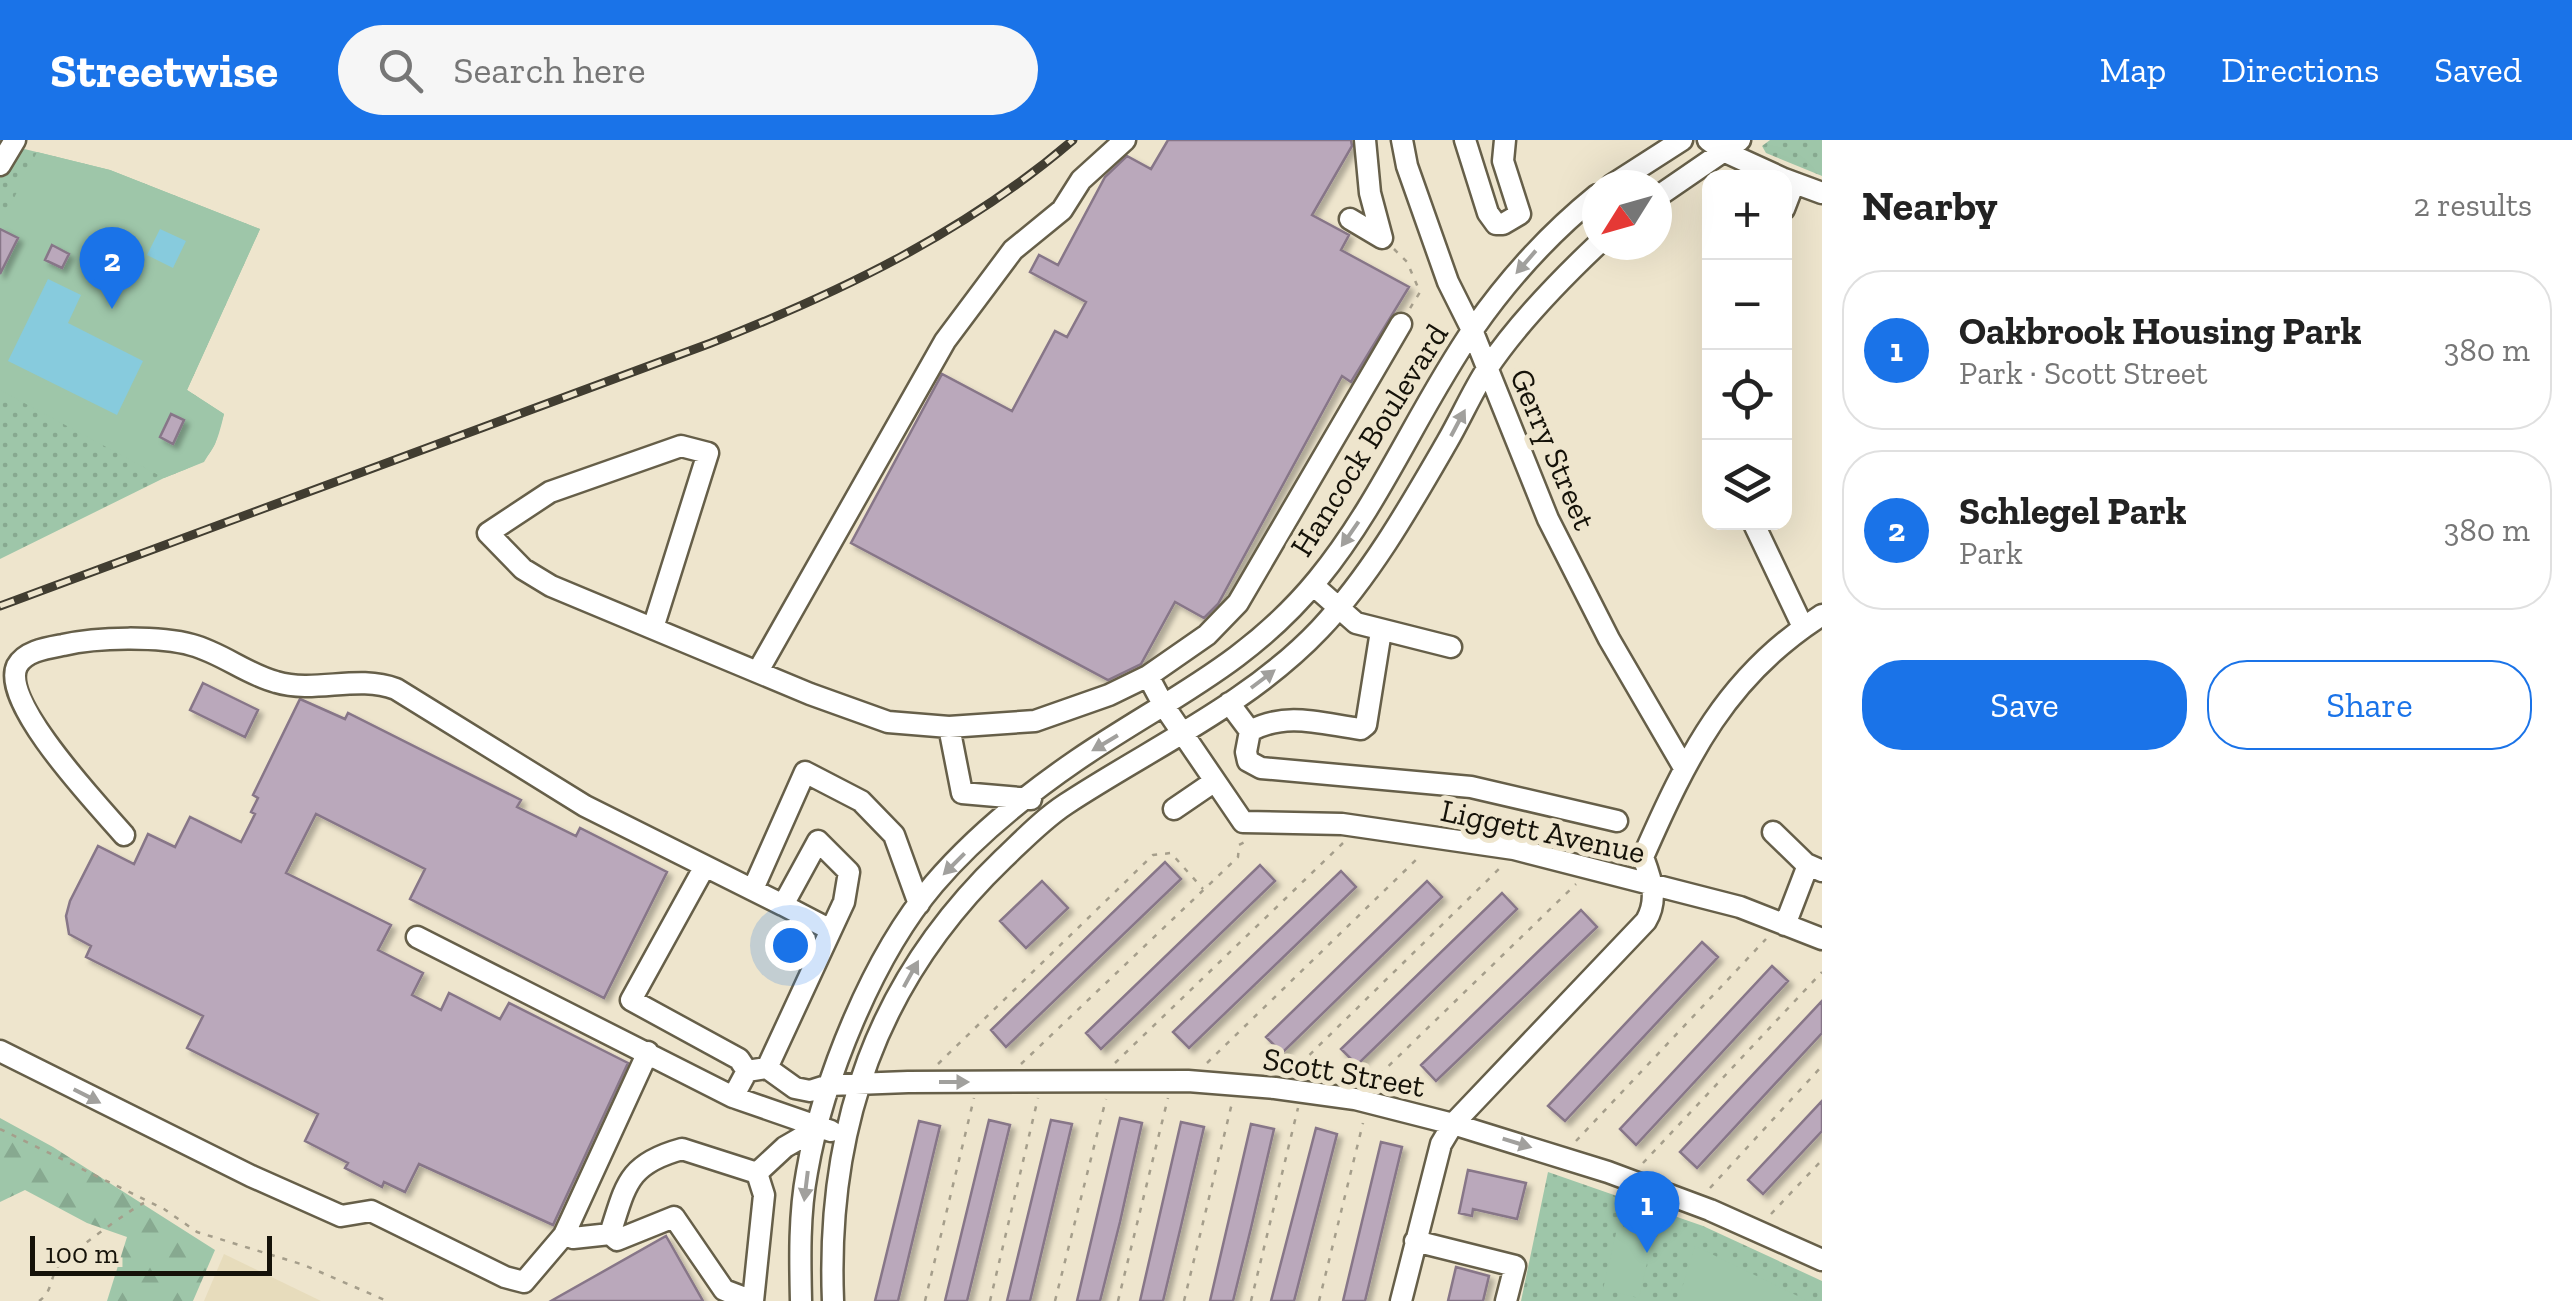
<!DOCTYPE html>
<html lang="en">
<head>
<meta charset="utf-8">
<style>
  body { margin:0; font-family:"Zilla Slab",serif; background:#f6f6f6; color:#222 }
  .controls { position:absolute; right:30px; top:30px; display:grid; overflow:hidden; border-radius:20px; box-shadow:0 10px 40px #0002 }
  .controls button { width:90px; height:90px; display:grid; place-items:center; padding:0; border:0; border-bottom:2px solid #e0e0e0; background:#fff; color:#222; font:50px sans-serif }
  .compass { position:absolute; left:1582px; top:30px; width:90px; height:90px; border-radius:50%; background:#fff; box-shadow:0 10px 40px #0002; rotate:233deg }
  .scale { position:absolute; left:30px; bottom:25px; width:242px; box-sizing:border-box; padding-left:10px; border:5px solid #151209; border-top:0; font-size:28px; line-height:35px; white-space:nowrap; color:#151209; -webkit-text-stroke:8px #eee5cd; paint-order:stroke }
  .you { position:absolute; left:790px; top:805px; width:35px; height:35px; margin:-25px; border:8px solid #fff; border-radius:50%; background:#1a73e8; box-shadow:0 0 0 15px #1a73e833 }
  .badge { display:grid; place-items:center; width:65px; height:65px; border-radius:50%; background:#1a73e8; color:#fff; font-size:32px; font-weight:700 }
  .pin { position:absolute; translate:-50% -82px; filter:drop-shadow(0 2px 5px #0008) }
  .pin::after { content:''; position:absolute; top:52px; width:35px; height:30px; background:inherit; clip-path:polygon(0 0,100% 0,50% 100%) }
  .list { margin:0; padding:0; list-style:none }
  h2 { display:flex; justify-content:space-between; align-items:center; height:130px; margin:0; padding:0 40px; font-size:42px }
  h2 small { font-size:32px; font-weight:400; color:#767676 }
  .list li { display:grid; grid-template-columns:65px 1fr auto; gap:30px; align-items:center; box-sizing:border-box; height:160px; margin:0 20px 20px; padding:0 20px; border:2px solid #e0e0e0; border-radius:40px }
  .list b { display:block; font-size:38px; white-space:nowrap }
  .list p { margin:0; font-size:32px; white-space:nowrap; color:#767676 }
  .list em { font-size:32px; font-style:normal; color:#767676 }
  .actions { display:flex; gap:20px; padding:30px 40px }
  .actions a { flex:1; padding:22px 0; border:2px solid #1a73e8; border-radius:40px; text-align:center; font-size:35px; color:#1a73e8 }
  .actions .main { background:#1a73e8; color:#fff }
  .icon { flex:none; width:55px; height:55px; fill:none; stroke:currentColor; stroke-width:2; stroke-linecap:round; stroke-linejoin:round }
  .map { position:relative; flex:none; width:1822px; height:1161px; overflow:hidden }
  header { display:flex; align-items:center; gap:60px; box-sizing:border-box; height:140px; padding:0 50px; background:#1a73e8; color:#fff }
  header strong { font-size:48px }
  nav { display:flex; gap:55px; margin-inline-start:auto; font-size:35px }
  .search { width:700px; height:90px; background:#f6f6f6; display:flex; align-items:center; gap:25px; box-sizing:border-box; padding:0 35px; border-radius:55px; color:#767676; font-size:38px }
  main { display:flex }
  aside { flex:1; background:#fff }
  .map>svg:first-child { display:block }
  .built { fill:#e7dcbc }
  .grass { fill:url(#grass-dots) }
  .forest { fill:url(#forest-firs) }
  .pitch { fill:#9ec6a9 }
  .water { fill:#87cbdd }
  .building { fill:#baa8bb; stroke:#877688; stroke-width:2.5; filter:url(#shadow) }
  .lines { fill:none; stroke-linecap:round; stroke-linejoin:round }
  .minor-casing { stroke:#665f49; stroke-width:25 }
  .path { stroke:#a59e8b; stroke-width:2.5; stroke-dasharray:5 8; stroke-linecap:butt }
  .minor { stroke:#fff; stroke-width:20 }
  .rail-casing { stroke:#413d31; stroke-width:9 }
  .rail { stroke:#eee5cd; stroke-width:5; stroke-dasharray:15; stroke-linecap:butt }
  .oneway { fill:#a1a09d }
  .labels { text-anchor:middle; stroke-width:10; stroke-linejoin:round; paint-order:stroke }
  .street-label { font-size:32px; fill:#151209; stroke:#eee5cd }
</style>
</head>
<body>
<header>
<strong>Streetwise</strong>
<div class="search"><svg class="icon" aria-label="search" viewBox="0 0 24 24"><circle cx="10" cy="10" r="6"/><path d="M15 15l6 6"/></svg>Search here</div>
<nav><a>Map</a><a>Directions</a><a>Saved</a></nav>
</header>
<main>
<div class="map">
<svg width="1822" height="1161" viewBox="0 0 1822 1161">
  <defs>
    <pattern id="grass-dots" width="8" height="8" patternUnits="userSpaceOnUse" patternTransform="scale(2.5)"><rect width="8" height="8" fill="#9ec6a9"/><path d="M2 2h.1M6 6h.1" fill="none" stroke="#87a990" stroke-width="1.8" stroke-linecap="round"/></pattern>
    <pattern id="forest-firs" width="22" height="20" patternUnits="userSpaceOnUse" patternTransform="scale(2.5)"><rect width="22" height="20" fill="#9ec6a9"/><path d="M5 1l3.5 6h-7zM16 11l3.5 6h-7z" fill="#87a990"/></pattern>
    <filter id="shadow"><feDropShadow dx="4.5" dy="4.5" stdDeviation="2.5" flood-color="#0004"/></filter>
  </defs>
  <rect width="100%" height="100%" fill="#eee5cd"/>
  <path class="built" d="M224 1114 321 1161H204Z"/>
  <path class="grass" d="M1770 0H1822V36L1766 13 1762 6Z
    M0 3 110 30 260 89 187 250 224 274 215 304 204 322 164 338 0 419Z
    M1548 1032 1703 1086 1822 1141V1161H1521Z"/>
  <path class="forest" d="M0 978 53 1007 215 1110 193 1161H107L127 1097 87 1083 25 1050 0 1062Z"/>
  <path class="pitch" d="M37 12 110 30 260 89 187 250 224 274C213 322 206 321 164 338L0 250V79L3 80Z
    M1617 1089 1653 1097 1639 1158 1603 1149Z
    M1695 1106 1808 1161H1678Z"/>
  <path class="water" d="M160 89 186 101 173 128 147 115Z
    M48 139 81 155 68 183 143 221 117 275 8 221Z"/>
  <path class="building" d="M1168 0H1351L1352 6 1312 75 1349 95 1341 110 1409 147 1351 242 1342 236 1218 464 1204 478 1175 462 1141 524 1108 540 851 403 942 234 1012 271 1055 191 1067 197 1086 162 1030 132 1039 115 1058 125 1105 37 1127 16 1151 29Z
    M0 89 18 98 0 134Z
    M52 105 69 114 62 128 45 120Z
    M171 274 184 280 173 304 160 297Z
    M203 543 258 570 245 597 190 570Z
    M300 559 345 579 348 573 521 660 517 667 576 696 580 688 667 732 604 858 410 759 425 729 316 674 286 733 391 785 378 810 423 833 412 855 441 870 449 853 500 879 509 863 628 923 553 1085 419 1024 405 1052 384 1042 382 1047 345 1028 348 1023 305 1001 318 974 187 908 203 876 86 817 91 806 69 794 66 776 70 761 98 706 134 724 148 694 175 707 190 677 241 702 255 674 251 672 258 658 253 655Z
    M1165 722 1181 739 1006 907 991 890Z
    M1260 725 1275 741 1101 909 1086 893Z
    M1341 731 1356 747 1189 908 1173 892Z
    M1042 741 1068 768 1026 808 1000 781Z
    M1427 741 1442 757 1282 913 1266 897Z
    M1502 753 1517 769 1357 925 1341 909Z
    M1581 770 1597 787 1436 941 1421 925Z
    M1702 802 1718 817 1565 981 1548 966Z
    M1772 826 1788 841 1636 1005 1620 989Z
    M1822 861V893L1697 1028 1680 1012Z
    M1822 961V991L1763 1054 1748 1040Z
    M1120 978 1142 983 1120 1082 1100 1161H1077Z
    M989 980 1010 985 967 1161H945Z
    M1051 980 1072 984 1030 1161H1007Z
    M919 981 940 986 898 1161H875Z
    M1181 982 1204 987 1181 1086 1163 1161H1140Z
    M1251 984 1274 989 1251 1088 1233 1161H1210Z
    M1316 988 1337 994 1294 1161H1271Z
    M1381 1002 1402 1007 1373 1128 1365 1161H1343Z
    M1468 1030 1526 1043 1517 1079 1473 1069 1472 1076 1459 1073Z
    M666 1096 703 1161H551Z
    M1456 1127 1489 1136 1483 1161H1448Z"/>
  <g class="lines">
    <g class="minor-casing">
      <path id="minor" d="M1402 0 1407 26 1448 142 1472 190 1548 379 1609 499 1683 626
        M1465 0 1488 73 1496 84H1503L1520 74 1503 21 1505 0
        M1708 0 1723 11 1782 38
        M0 25 15 0
        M1784 39 1822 53
        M1612 45 1682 0
        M1657 57 1740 0
        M1784 69 1794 43
        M1350 79 1382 98 1370 53 1365 0
        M1753 382 1803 487
        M1313 445 1356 483 1451 507
        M653 488 708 313 681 306 550 352 488 393 523 429 551 446 810 554 888 582 949 587 1035 581 1109 555 1148 536 1164 566 1243 682 1342 684 1514 709 1740 767 1822 799
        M758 531 945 201 1013 110 1062 70 1081 40 1125 0
        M1148 536 1207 495 1238 463 1401 184
        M1229 563 1250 591 1246 612 1248 621 1261 628 1471 647 1617 681
        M949 587 962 653 1031 659
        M1250 591C1287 571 1322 584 1361 589L1366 585 1381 491
        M1174 669 1215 641
        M1773 692 1806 724 1822 731
        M124 695C100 667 0 563 17 526 25 511 47 508 63 505 97 497 159 496 192 505 222 513 246 534 276 542 316 554 357 534 396 549L585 666 783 765 818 701 849 732 844 762 767 928
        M705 726 631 860 739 919 747 931
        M753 749 805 632 861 661 894 695 919 764
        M783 765 831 790
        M1785 785 1808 725
        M417 797 733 957 831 991
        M0 911 251 1036 341 1076 371 1071 505 1137 524 1142 564 1095 573 1098 610 1094
        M733 957 747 931 767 928 795 948 810 951 829 945 908 942 1188 941 1275 948 1355 959 1453 984 1608 1032 1710 1070 1822 1120
        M682 1009 757 1033 764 1055 753 1161 724 1150 674 1077 617 1100 610 1094C626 1045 627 1024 682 1009Z
        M757 1033 785 1007 818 988
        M564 1095 648 912
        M1415 1101 1515 1126 1506 1161
        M801 1161C800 1119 799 1074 807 1032 823 939 873 816 934 744 975 696 1026 655 1077 620 1165 560 1248 525 1318 439 1381 362 1418 269 1474 188 1509 138 1550 93 1597 55
        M833 1161C826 987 877 840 1003 719 1023 700 1043 679 1066 664 1151 608 1249 564 1320 489 1371 435 1410 366 1447 302 1461 278 1472 252 1487 229 1517 184 1558 142 1597 105
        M1401 1161 1441 1004 1453 984 1646 781C1659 759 1651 739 1643 717 1687 617 1726 536 1822 475"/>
    </g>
    <path class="path" d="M1394 109 1407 122 1420 152 1409 170
      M1115 923 1343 703
      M1207 923 1420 716
      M938 924 1153 715 1171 713 1203 749
      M1021 924 1238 717 1239 705 1245 702
      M1291 933 1503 725
      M1370 944 1576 744
      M0 989 164 1069 197 1092 304 1125 387 1161
      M1576 1001 1766 799
      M1643 1023 1822 832
      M1710 1048 1822 926
      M1771 1074 1822 1020
      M39 1161C52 1153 50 1138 58 1126 65 1117 132 1068 144 1063
      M925 1161 974 958
      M990 1161 1038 958
      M1055 1161 1106 959
      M1118 1161 1168 958
      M1184 1161 1232 963
      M1251 1161 1298 968
      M1319 1161 1363 983"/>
    <use href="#minor" class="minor"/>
    <g class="rail-casing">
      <path id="rail" d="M0 466 711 203C841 152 966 92 1073 0"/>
    </g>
    <use href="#rail" class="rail"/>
  </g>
  <defs><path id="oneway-solid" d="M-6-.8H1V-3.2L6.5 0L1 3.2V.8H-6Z" transform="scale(2.5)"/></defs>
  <g class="oneway">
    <use href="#oneway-solid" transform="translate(1526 122) rotate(131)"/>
    <use href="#oneway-solid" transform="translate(1458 283) rotate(-62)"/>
    <use href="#oneway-solid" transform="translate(1350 394) rotate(125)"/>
    <use href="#oneway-solid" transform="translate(1263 539) rotate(-37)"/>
    <use href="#oneway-solid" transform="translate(1105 603) rotate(149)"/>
    <use href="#oneway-solid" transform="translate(954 724) rotate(135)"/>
    <use href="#oneway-solid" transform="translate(911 834) rotate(-61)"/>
    <use href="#oneway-solid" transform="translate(954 942)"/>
    <use href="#oneway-solid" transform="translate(87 956) rotate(27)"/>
    <use href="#oneway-solid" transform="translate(1517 1003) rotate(17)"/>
    <use href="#oneway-solid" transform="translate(806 1046) rotate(97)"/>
  </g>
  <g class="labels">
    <g class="street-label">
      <text transform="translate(1369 300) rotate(-58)" y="11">Hancock Boulevard</text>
      <text transform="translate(1553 309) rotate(67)" y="11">Gerry Street</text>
      <text transform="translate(1543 691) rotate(12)" y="11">Liggett Avenue</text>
      <text transform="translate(1344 932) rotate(10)" y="11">Scott Street</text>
    </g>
  </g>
</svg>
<div class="controls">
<button>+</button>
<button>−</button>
<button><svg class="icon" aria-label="locate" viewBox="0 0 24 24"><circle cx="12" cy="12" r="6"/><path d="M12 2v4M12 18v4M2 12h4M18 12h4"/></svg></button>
<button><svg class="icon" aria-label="layers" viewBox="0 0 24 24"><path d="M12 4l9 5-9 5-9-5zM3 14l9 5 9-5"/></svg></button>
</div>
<svg class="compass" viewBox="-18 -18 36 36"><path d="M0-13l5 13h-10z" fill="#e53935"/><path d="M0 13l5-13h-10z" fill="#767676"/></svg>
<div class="scale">100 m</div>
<div class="you"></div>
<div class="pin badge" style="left:1647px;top:1113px">1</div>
<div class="pin badge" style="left:112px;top:169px">2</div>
</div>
<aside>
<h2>Nearby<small>2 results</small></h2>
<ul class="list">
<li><span class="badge">1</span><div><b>Oakbrook Housing Park</b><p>Park · Scott Street</p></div><em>380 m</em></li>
<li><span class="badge">2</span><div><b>Schlegel Park</b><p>Park</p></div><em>380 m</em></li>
</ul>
<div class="actions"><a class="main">Save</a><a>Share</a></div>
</aside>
</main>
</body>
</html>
